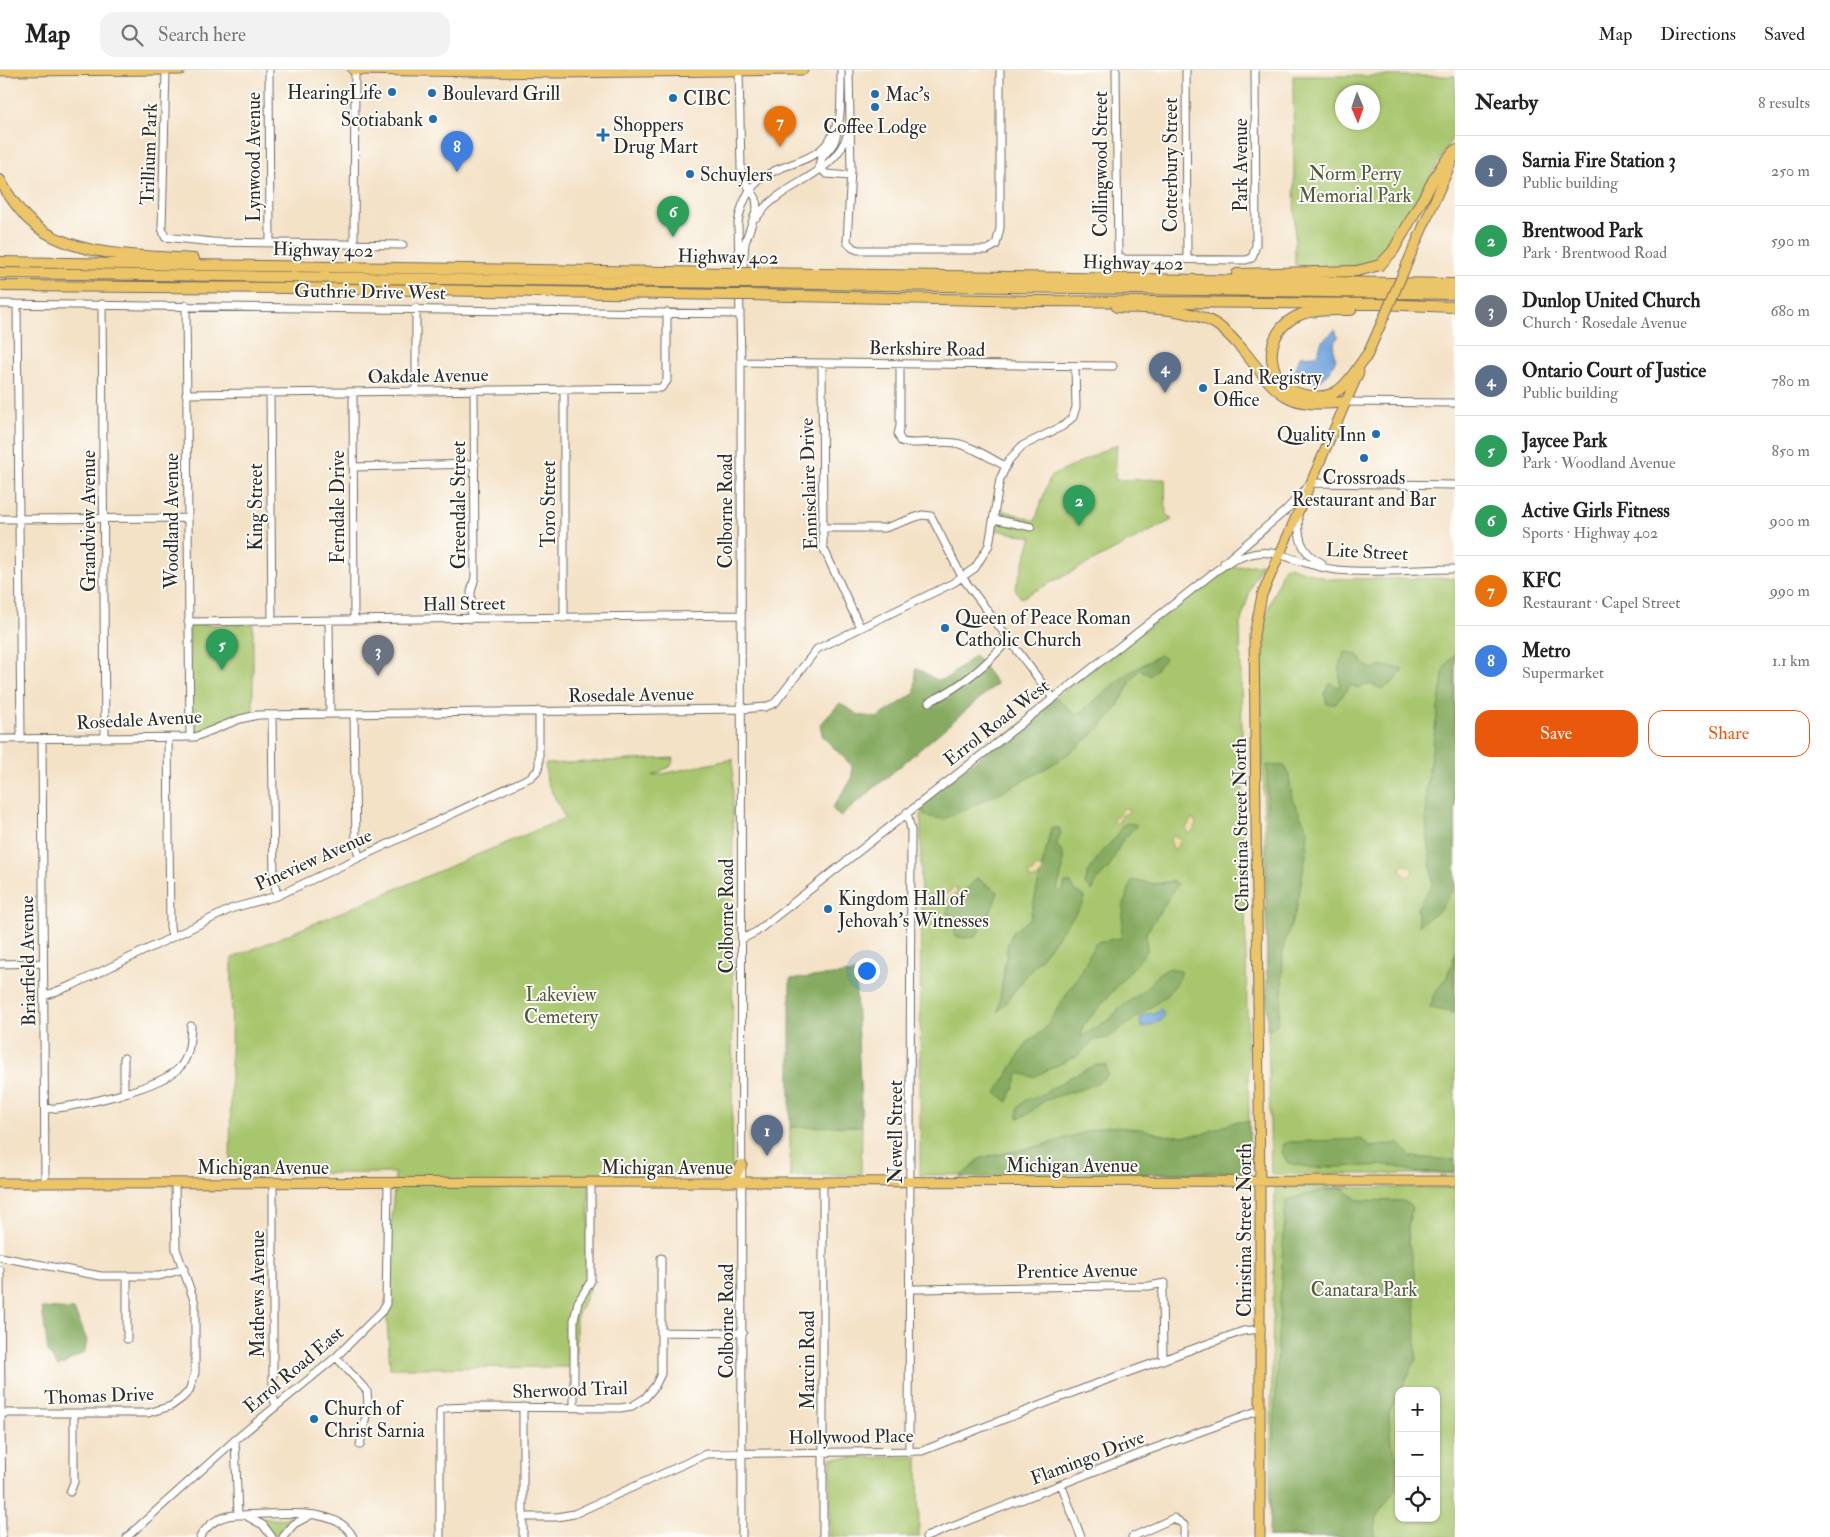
<!DOCTYPE html>
<html lang="en">
<head>
<meta charset="utf-8">
<style>
  body { margin:0; font-family:"IM FELL Double Pica",serif; background:#f2f2f2; color:#222 }
  .controls { position:absolute; right:15px; bottom:15px; display:grid; overflow:hidden; border-radius:10px; box-shadow:0 1px 4px #0004 }
  .controls button { width:45px; height:45px; display:grid; place-items:center; padding:0; border:0; border-bottom:1px solid #e0e0e0; background:#fff; color:#222; font:25px sans-serif }
  .compass { position:absolute; left:1335px; top:15px; width:45px; height:45px; border-radius:50%; background:#fff; box-shadow:0 1px 4px #0004; rotate:178deg }
  .you { position:absolute; left:866px; top:900px; width:18px; height:18px; margin:-12px; border:4px solid #fff; border-radius:50%; background:#1a73e8; box-shadow:0 0 0 8px #1a73e833 }
  .badge { display:grid; place-items:center; width:32px; height:32px; border-radius:50%; background:#ea580c; color:#fff; font-size:16px; font-weight:700 }
  .pin { position:absolute; translate:-50% -41px; filter:drop-shadow(0 1px 2px #0008) }
  .pin::after { content:''; position:absolute; top:26px; width:18px; height:15px; background:inherit; clip-path:polygon(0 0,100% 0,50% 100%) }
  .list { margin:0; padding:0; list-style:none }
  h2 { display:flex; justify-content:space-between; align-items:center; height:65px; margin:0; padding:0 20px; font-size:21px }
  h2 small { font-size:16px; font-weight:400; color:#767676 }
  .list li { display:grid; grid-template-columns:32px 1fr auto; gap:15px; align-items:center; box-sizing:border-box; height:70px; padding:0 20px; border-top:1px solid #e0e0e0 }
  .list b { display:block; font-size:19px; white-space:nowrap }
  .list p { margin:0; font-size:16px; white-space:nowrap; color:#767676 }
  .list em { font-size:16px; font-style:normal; color:#767676 }
  .actions { display:flex; gap:10px; padding:15px 20px }
  .actions a { flex:1; padding:11px 0; border:1px solid #ea580c; border-radius:15px; text-align:center; font-size:18px; color:#ea580c }
  .actions .main { background:#ea580c; color:#fff }
  .icon { flex:none; width:28px; height:28px; fill:none; stroke:currentColor; stroke-width:2; stroke-linecap:round; stroke-linejoin:round }
  .map { position:relative; flex:none; width:1455px; height:1467px; overflow:hidden }
  header { display:flex; align-items:center; gap:30px; box-sizing:border-box; height:70px; padding:0 25px; background:#fff; border-bottom:1px solid #e0e0e0 }
  header strong { font-size:24px }
  nav { display:flex; gap:28px; margin-inline-start:auto; font-size:18px }
  .search { width:350px; height:45px; background:#f2f2f2; display:flex; align-items:center; gap:12px; box-sizing:border-box; padding:0 18px; border-radius:15px; color:#767676; font-size:19px }
  main { display:flex }
  aside { flex:1; background:#fff }
  .map>svg:first-child { display:block }
  .green { fill:#a8c66d; stroke:#6a784c; fill-rule:evenodd }
  .forest { fill:#86ab60; stroke:#586b46 }
  .sand { fill:#eeda9e; stroke:#8c8264 }
  .water { fill:#73a4dd; stroke:#4f6884 }
  .lines { fill:none; stroke-linecap:round; stroke-linejoin:round }
  .minor-casing { stroke:#716b62; stroke-width:9 }
  .major-casing { stroke:#716b62; stroke-width:11 }
  .highway-casing { stroke:#716b62; stroke-width:12 }
  .minor { stroke:#fff; stroke-width:7 }
  .major { stroke:#edc569; stroke-width:9 }
  .highway { stroke:#edc569; stroke-width:10 }
  .major-bridge-casing { stroke:#716b62; stroke-width:11; stroke-linecap:butt }
  .highway-bridge-casing { stroke:#716b62; stroke-width:12; stroke-linecap:butt }
  .major-bridge { stroke:#edc569; stroke-width:9 }
  .highway-bridge { stroke:#edc569; stroke-width:10 }
  .poi-dot { fill:#1f6fb2; stroke:#fdfcf7; stroke-width:2 }
  .labels { text-anchor:middle; stroke-width:4; stroke-linejoin:round; paint-order:stroke }
  .poi-label { font-size:19px; fill:#2b2b2b; stroke:#fdfcf7; text-anchor:start }
  .street-label { font-size:19px; fill:#2b2b2b; stroke:#fdfcf7 }
  .park-label { font-size:19px; fill:#505a3f; stroke:#fdfcf7 }
</style>
</head>
<body>
<header>
<strong>Map</strong>
<div class="search"><svg class="icon" aria-label="search" viewBox="0 0 24 24"><circle cx="10" cy="10" r="6"/><path d="M15 15l6 6"/></svg>Search here</div>
<nav><a>Map</a><a>Directions</a><a>Saved</a></nav>
</header>
<main>
<div class="map">
<svg width="1455" height="1467" viewBox="0 0 1455 1467">
  <rect width="100%" height="100%" fill="#fdfcf7"/>
  <filter id="ink" filterUnits="userSpaceOnUse"><feTurbulence type="fractalNoise" baseFrequency=".02" numOctaves="2"/><feDisplacementMap in="SourceGraphic" scale="10" xChannelSelector="R" yChannelSelector="G"/><feConvolveMatrix kernelMatrix="1 2 1 2 8 2 1 2 1" color-interpolation-filters="sRGB"/></filter>
  <filter id="wash" filterUnits="userSpaceOnUse"><feTurbulence type="fractalNoise" baseFrequency=".0096" numOctaves="4" result="noise"/><feDisplacementMap in="SourceGraphic" scale="20" xChannelSelector="R" yChannelSelector="G"/><feGaussianBlur stdDeviation="1.12" result="paint"/><feColorMatrix in="noise" values="0 0 0 0 0 0 0 0 0 0 0 0 0 0 0 0 0 1.4 0 .05"/><feComposite in="paint" operator="in"/></filter>
  <g filter="url(#wash)">
    <rect width="100%" height="100%" fill="#f4e2c7"/>
    <path class="green" d="M1293 6H1455V63L1397 166C1392 174 1387 182 1380 188 1363 202 1316 196 1295 195ZM1342 22H1372V52H1342Z
      M1117 374 1115 410 1165 409 1166 443 1172 450 1021 528 1015 519 1032 467 996 460 1000 439 1035 451 1050 407Z
      M1262 494 1252 514 1240 554 1250 1104 920 1105 921 733 1056 627 1226 498Z
      M1289 496 1328 509 1455 508V1104H1271L1261 598 1262 555 1284 497Z
      M253 554V644L192 665 189 555Z
      M674 688 671 696 652 706 733 689 732 1099 726 1105H589V1220L576 1249V1297L390 1298 386 1234 395 1103 230 1104 232 888 565 748 547 712 545 694Z
      M862 1056 861 1104 790 1107V1057Z
      M1275 1117 1455 1118V1467H1269ZM1399 1321H1436V1448H1399Z
      M918 1387 919 1467H830L831 1388Z
      M262 1449H294L295 1450 280 1467H276Z"/>
    <path class="forest" d="M1346 582 1358 585 1365 595 1372 599 1384 596 1403 599 1396 610 1383 619 1370 614 1357 618 1352 615 1335 634H1327L1324 623 1330 613 1339 617C1342 603 1335 594 1346 582Z
      M1455 584V816L1440 840 1419 855 1417 838 1433 813 1426 752V720L1444 598Z
      M975 585 997 614 840 747 832 738 852 709V696L823 667 820 655 840 633 859 645 877 648 915 623 916 598 937 610 946 609Z
      M1160 585 1165 589 1150 606 1140 599C1126 614 1122 635 1107 650 1066 696 998 723 944 749L925 746 921 733 1056 627 1074 644H1079L1125 605Z
      M1267 695 1284 696 1289 706 1292 729 1308 760 1306 785 1296 840 1283 878 1282 926 1277 955 1267 960Z
      M1128 753 1137 755 1122 771 1109 798 1098 809 1092 821 1085 814 1088 803 1102 781 1117 766 1122 756Z
      M1051 758H1059L1061 763 1056 775 1063 782V798L1057 820 1062 822 1065 813H1071L1075 821 1085 827 1083 834 998 942 1008 873 1013 862 1030 849Z
      M977 808 998 822 993 836 976 867 964 868 954 866V858L965 853 963 845 954 850 947 844 949 835 959 827Z
      M1132 810 1157 814 1171 811 1178 814 1146 863 1147 881 1083 956 1081 967 1110 949 1120 938 1145 920 1159 903 1170 898 1181 901 1177 913 1166 926 1108 968 1094 970 1079 985 1033 1007 1019 1003 1008 1032 996 1023 1027 973 1044 960 1077 908 1096 872 1121 868 1124 834Z
      M1455 883V943L1430 938 1434 924 1447 907Z
      M855 903 862 1056 790 1057V909Z
      M1097 995H1106L1108 1005C1090 1021 1068 1021 1047 1030 1036 1035 1031 1045 1018 1048V1038C1032 1022 1032 1031 1045 1023 1065 1010 1074 1004 1097 995Z
      M1249 1051 1250 1101 959 1108 981 1088 1040 1076 1105 1056 1140 1059 1169 1066 1200 1065 1234 1052Z
      M1361 1069 1371 1077 1399 1073 1411 1087 1455 1090V1102L1419 1103 1389 1095 1312 1098 1288 1093 1282 1083V1075L1290 1072Z
      M1332 1118 1344 1119 1357 1130 1403 1131 1412 1137 1408 1157 1409 1175 1415 1201 1416 1290 1389 1343 1391 1372 1399 1393 1396 1419 1377 1445 1374 1467H1269C1275 1355 1278 1242 1286 1130Z
      M42 1238 74 1240 87 1270 85 1282 58 1297 48 1282Z"/>
    <path class="sand" d="M1124 738 1129 739 1128 743 1122 745 1118 753H1113L1114 749Z
      M1192 748 1196 753 1194 760 1188 764 1186 759Z
      M1174 765 1181 770 1174 781 1170 769Z
      M1406 795 1413 799 1411 806H1406L1400 799 1401 796Z
      M1039 797 1043 800C1041 806 1036 810 1030 809L1028 803H1033V799Z
      M951 818H956L957 823 947 829H942L941 826 951 821Z"/>
    <path class="water" d="M1335 260 1338 267C1333 274 1332 281 1336 289 1324 312 1319 319 1295 302L1300 286 1317 285 1322 271Z
      M1160 939 1164 944 1162 950 1145 958 1141 957 1140 947 1150 943 1154 945Z"/>
  </g>
  <g filter="url(#ink)">
    <g class="lines">
      <g class="minor-casing">
        <path id="minor" d="M166 0 162 158 165 167 213 172 403 175
          M269 0 270 173
          M841 0C841 23 842 48 835 70 832 80 819 86 819 96L826 104 850 106
          M849 0 851 100 847 172 853 178 858 180H987L996 175 1000 158V0
          M1116 0 1118 185 1124 189 1246 190 1252 188 1256 175 1255 0
          M1186 0 1187 189
          M739 1 741 99 745 112 756 128 757 138 745 173 743 198
          M757 147C781 112 835 107 848 63
          M354 175 355 0
          M0 234 740 244
          M17 234 21 669
          M102 234 105 668
          M186 235 190 667
          M416 238V322
          M741 292 1113 296
          M822 293 823 477 860 557
          M900 294V356L898 364 901 371C908 376 942 370 955 373 972 376 990 388 1005 396
          M564 319V548
          M353 322 354 550
          M270 323 272 551
          M186 324 661 318 667 311V242
          M1344 332 1455 333
          M353 397 475 394
          M1298 444C1298 467 1300 483 1322 493
          M0 449 187 448
          M994 449 1031 457
          M822 458H885L922 445 931 446 962 507 1053 628
          M1224 493 1285 441 1311 413 1455 415
          M471 549V522L475 507 474 321
          M329 551 330 644
          M188 552 741 545
          M929 632C959 618 988 594 1009 569
          M354 644 356 775 359 787
          M272 645 274 811 277 826
          M168 668 170 857 172 867
          M0 669 195 667 240 649 258 645 742 639 765 637 775 633 817 579 953 513 975 498 989 475 1000 409 1009 390 1022 376 1063 356 1073 347 1076 337 1075 296
          M42 669 45 1113
          M907 742 911 760 909 1382
          M742 869 756 862 1217 500C1272 464 1285 494 1337 500 1375 504 1416 499 1455 499
          M0 894 43 893
          M44 926 73 915 233 838 277 826 531 707 538 700 539 695V641
          M124 1022V988
          M45 1039C74 1038 163 1018 181 996 190 984 190 970 191 956
          M273 1112V1327L276 1335
          M823 1112V1467
          M0 1187 101 1206H159L184 1199
          M0 1200 2 1467
          M127 1206V1269
          M910 1219C990 1218 1069 1216 1149 1216L1165 1213 1162 1224 1163 1290
          M661 1262 743 1263
          M336 1287 367 1321 368 1336 360 1375
          M523 1337V1467
          M574 1337V1250L578 1232 591 1211V1113
          M1 1343H148L171 1336 182 1328 189 1321 195 1303V1233L176 1179 175 1113
          M235 1370 238 1445
          M1061 1414 1081 1467
          M70 1422 74 1412V1344
          M248 1447 263 1455 272 1467
          M523 1447H557L574 1444 706 1384 922 1381 1090 1316 1243 1261 1261 1259
          M127 1467 235 1370 336 1287 382 1241 386 1234 388 1113
          M200 1467C209 1452 221 1445 238 1445 270 1445 337 1434 353 1467
          M283 1467 294 1454 309 1446
          M440 1467V1341L446 1338 469 1337 620 1338 632 1336 645 1328 655 1316 661 1304V1188
          M742 1467 741 292 738 153C751 73 822 115 838 50
          M926 1467 1144 1382 1260 1340
          M1132 1467 1174 1448 1184 1455V1467"/>
      </g>
      <g class="major-casing">
        <path id="major" d="M353 0 557 3 803 0
          M0 1 181 0
          M1406 196 1455 84
          M1366 288 1384 247
          M726 1111 736 1106 742 1094
          M0 1113 1455 1111
          M1260 1467V1119L1254 565 1262 525 1359 302"/>
      </g>
      <g class="highway-casing">
        <path id="highway" d="M0 110C7 123 16 136 26 147 67 189 141 185 194 189
          M0 192 731 203
          M0 203 731 213
          M750 203 1455 214
          M1237 204 1357 201 1380 195 1393 181 1442 95 1455 80
          M749 213 1455 224
          M0 216 293 218 731 225
          M750 225 1036 231 1378 234 1455 237
          M1117 237C1148 239 1186 237 1214 253 1225 259 1234 270 1242 279 1278 323 1283 339 1344 332
          M1351 240C1335 240 1317 239 1302 244 1257 260 1264 323 1312 326 1320 327 1330 326 1337 321 1350 313 1359 295 1368 283"/>
      </g>
      <use href="#minor" class="minor"/>
      <use href="#major" class="major"/>
      <use href="#highway" class="highway"/>
      <g class="major-bridge-casing">
        <path id="major-bridge" d="M1384 247 1406 196"/>
      </g>
      <g class="highway-bridge-casing">
        <path id="highway-bridge" d="M731 203H750
          M731 213H749
          M731 225H750"/>
      </g>
      <use href="#major-bridge" class="major-bridge"/>
      <use href="#highway-bridge" class="highway-bridge"/>
    </g>
  </g>
  <g class="poi-dot">
    <circle cx="392" cy="22" r="5"/>
    <circle cx="432" cy="23" r="5"/>
    <circle cx="875" cy="24" r="5"/>
    <circle cx="673" cy="28" r="5"/>
    <circle cx="875" cy="37" r="5"/>
    <circle cx="433" cy="49" r="5"/>
    <path d="M600.5 57.5h5v5h5v5h-5v5h-5v-5h-5v-5h5z"/>
    <circle cx="690" cy="104" r="5"/>
    <circle cx="1203" cy="318" r="5"/>
    <circle cx="1376" cy="364" r="5"/>
    <circle cx="1364" cy="388" r="5"/>
    <circle cx="945" cy="558" r="5"/>
    <circle cx="828" cy="839" r="5"/>
    <circle cx="314" cy="1349" r="5"/>
  </g>
  <g class="labels">
    <g class="poi-label">
      <text x="382" y="29" text-anchor="end">HearingLife</text>
      <text x="442" y="30">Boulevard Grill</text>
      <text x="885" y="31">Mac's</text>
      <text x="683" y="35">CIBC</text>
      <text x="423" y="56" text-anchor="end">Scotiabank</text>
      <text x="613" y="61">Shoppers<tspan x="613" dy="22">Drug Mart</tspan></text>
      <text x="875" y="63" text-anchor="middle">Coffee Lodge</text>
      <text x="700" y="111">Schuylers</text>
      <text x="1213" y="314">Land Registry<tspan x="1213" dy="22">Office</tspan></text>
      <text x="1366" y="371" text-anchor="end">Quality Inn</text>
      <text x="1364" y="414" text-anchor="middle">Crossroads<tspan x="1364" dy="22">Restaurant and Bar</tspan></text>
      <text x="955" y="554">Queen of Peace Roman<tspan x="955" dy="22">Catholic Church</tspan></text>
      <text x="838" y="835">Kingdom Hall of<tspan x="838" dy="22">Jehovah's Witnesses</tspan></text>
      <text x="324" y="1345">Church of<tspan x="324" dy="22">Christ Sarnia</tspan></text>
    </g>
    <g class="street-label">
      <text transform="translate(148 84) rotate(-88)" y="7">Trillium Park</text>
      <text transform="translate(253 87) rotate(-90)" y="7">Lynwood Avenue</text>
      <text transform="translate(1100 94) rotate(-90)" y="7">Collingwood Street</text>
      <text transform="translate(1170 95) rotate(-90)" y="7">Cotterbury Street</text>
      <text transform="translate(1240 95) rotate(-90)" y="7">Park Avenue</text>
      <text transform="translate(323 179) rotate(1)" y="7">Highway 402</text>
      <text transform="translate(728 186) rotate(1)" y="7">Highway 402</text>
      <text transform="translate(1133 192) rotate(1)" y="7">Highway 402</text>
      <text transform="translate(370 221) rotate(1)" y="7">Guthrie Drive West</text>
      <text transform="translate(927 278) rotate(1)" y="7">Berkshire Road</text>
      <text transform="translate(428 305) rotate(-1)" y="7">Oakdale Avenue</text>
      <text transform="translate(808 414) rotate(-92)" y="7">Ennisclaire Drive</text>
      <text transform="translate(548 434) rotate(-90)" y="7">Toro Street</text>
      <text transform="translate(458 435) rotate(-90)" y="7">Greendale Street</text>
      <text transform="translate(255 437) rotate(-90)" y="7">King Street</text>
      <text transform="translate(337 437) rotate(-90)" y="7">Ferndale Drive</text>
      <text transform="translate(725 441) rotate(-90)" y="7">Colborne Road</text>
      <text transform="translate(88 451) rotate(-90)" y="7">Grandview Avenue</text>
      <text transform="translate(171 451) rotate(-90)" y="7">Woodland Avenue</text>
      <text transform="translate(1367 481) rotate(3)" y="7">Lite Street</text>
      <text transform="translate(464 533) rotate(-1)" y="7">Hall Street</text>
      <text transform="translate(631 624) rotate(-1)" y="7">Rosedale Avenue</text>
      <text transform="translate(139 649) rotate(-3)" y="7">Rosedale Avenue</text>
      <text transform="translate(996 652) rotate(-38)" y="7">Errol Road West</text>
      <text transform="translate(1240 755) rotate(-91)" y="7">Christina Street North</text>
      <text transform="translate(313 789) rotate(-24)" y="7">Pineview Avenue</text>
      <text transform="translate(726 846) rotate(-90)" y="7">Colborne Road</text>
      <text transform="translate(27 891) rotate(-91)" y="7">Briarfield Avenue</text>
      <text transform="translate(895 1062) rotate(-90)" y="7">Newell Street</text>
      <text x="1072" y="1102">Michigan Avenue</text>
      <text x="263" y="1104">Michigan Avenue</text>
      <text x="667" y="1104">Michigan Avenue</text>
      <text transform="translate(1244 1160) rotate(-90)" y="7">Christina Street North</text>
      <text transform="translate(1077 1200) rotate(-1)" y="7">Prentice Avenue</text>
      <text transform="translate(257 1224) rotate(-90)" y="7">Mathews Avenue</text>
      <text transform="translate(726 1251) rotate(-90)" y="7">Colborne Road</text>
      <text transform="translate(807 1290) rotate(-90)" y="7">Marcin Road</text>
      <text transform="translate(293 1299) rotate(-40)" y="7">Errol Road East</text>
      <text transform="translate(570 1319) rotate(-2)" y="7">Sherwood Trail</text>
      <text transform="translate(99 1325) rotate(-2)" y="7">Thomas Drive</text>
      <text transform="translate(851 1366) rotate(-1)" y="7">Hollywood Place</text>
      <text transform="translate(1087 1387) rotate(-21)" y="7">Flamingo Drive</text>
    </g>
    <g class="park-label">
      <text x="1355" y="110">Norm Perry<tspan x="1355" dy="22">Memorial Park</tspan></text>
      <text x="561" y="931">Lakeview<tspan x="561" dy="22">Cemetery</tspan></text>
      <text x="1364" y="1226">Canatara Park</text>
    </g>
  </g>
</svg>
<div class="controls">
<button>+</button>
<button>−</button>
<button><svg class="icon" aria-label="locate" viewBox="0 0 24 24"><circle cx="12" cy="12" r="6"/><path d="M12 2v4M12 18v4M2 12h4M18 12h4"/></svg></button>
</div>
<svg class="compass" viewBox="-18 -18 36 36"><path d="M0-13l5 13h-10z" fill="#e53935"/><path d="M0 13l5-13h-10z" fill="#767676"/></svg>
<div class="you"></div>
<div class="pin badge" style="left:767px;top:1086px;background:#5c6f8a">1</div>
<div class="pin badge" style="left:1079px;top:456px;background:#2e9e5b">2</div>
<div class="pin badge" style="left:378px;top:606px;background:#6b7280">3</div>
<div class="pin badge" style="left:1165px;top:323px;background:#5c6f8a">4</div>
<div class="pin badge" style="left:222px;top:600px;background:#2e9e5b">5</div>
<div class="pin badge" style="left:673px;top:167px;background:#2e9e5b">6</div>
<div class="pin badge" style="left:780px;top:77px;background:#e8710a">7</div>
<div class="pin badge" style="left:457px;top:102px;background:#3f7fe0">8</div>
</div>
<aside>
<h2>Nearby<small>8 results</small></h2>
<ul class="list">
<li><span class="badge" style="background:#5c6f8a">1</span><div><b>Sarnia Fire Station 3</b><p>Public building</p></div><em>250 m</em></li>
<li><span class="badge" style="background:#2e9e5b">2</span><div><b>Brentwood Park</b><p>Park · Brentwood Road</p></div><em>590 m</em></li>
<li><span class="badge" style="background:#6b7280">3</span><div><b>Dunlop United Church</b><p>Church · Rosedale Avenue</p></div><em>680 m</em></li>
<li><span class="badge" style="background:#5c6f8a">4</span><div><b>Ontario Court of Justice</b><p>Public building</p></div><em>780 m</em></li>
<li><span class="badge" style="background:#2e9e5b">5</span><div><b>Jaycee Park</b><p>Park · Woodland Avenue</p></div><em>850 m</em></li>
<li><span class="badge" style="background:#2e9e5b">6</span><div><b>Active Girls Fitness</b><p>Sports · Highway 402</p></div><em>900 m</em></li>
<li><span class="badge" style="background:#e8710a">7</span><div><b>KFC</b><p>Restaurant · Capel Street</p></div><em>990 m</em></li>
<li><span class="badge" style="background:#3f7fe0">8</span><div><b>Metro</b><p>Supermarket</p></div><em>1.1 km</em></li>
</ul>
<div class="actions"><a class="main">Save</a><a>Share</a></div>
</aside>
</main>
</body>
</html>
